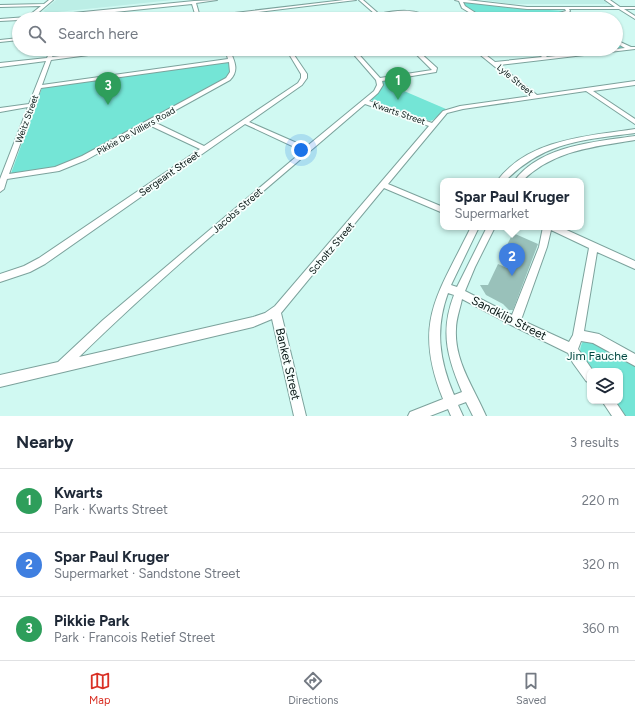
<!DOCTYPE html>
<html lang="en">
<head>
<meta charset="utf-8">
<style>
  body { margin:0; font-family:Figtree,sans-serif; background:#f2f2f3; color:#1f2937 }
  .controls { position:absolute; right:12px; bottom:12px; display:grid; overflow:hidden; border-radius:8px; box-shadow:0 1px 3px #0004 }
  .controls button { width:36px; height:36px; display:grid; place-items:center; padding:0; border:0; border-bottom:1px solid #e0e1e3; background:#fff; color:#1f2937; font:20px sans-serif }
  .you { position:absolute; left:301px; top:150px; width:14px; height:14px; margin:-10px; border:3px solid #fff; border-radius:50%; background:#1a73e8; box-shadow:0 0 0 6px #1a73e833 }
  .badge { display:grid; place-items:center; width:26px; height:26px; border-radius:50%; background:#d93025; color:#fff; font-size:13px; font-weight:700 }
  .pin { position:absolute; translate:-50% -33px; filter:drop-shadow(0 1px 2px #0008) }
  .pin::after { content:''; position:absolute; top:21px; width:14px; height:12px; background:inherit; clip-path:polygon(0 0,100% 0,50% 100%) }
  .popup { position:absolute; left:440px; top:178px; width:144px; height:52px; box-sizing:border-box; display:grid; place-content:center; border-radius:8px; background:#fff; filter:drop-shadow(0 1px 3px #0005); font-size:13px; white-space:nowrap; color:#747a83 }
  .popup b { font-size:15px; color:#1f2937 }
  .popup::after { content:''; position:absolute; left:50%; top:100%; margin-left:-8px; border:8px solid transparent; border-top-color:#fff }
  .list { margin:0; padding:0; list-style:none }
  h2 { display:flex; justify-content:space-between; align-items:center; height:52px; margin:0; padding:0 16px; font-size:17px }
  h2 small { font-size:13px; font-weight:400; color:#747a83 }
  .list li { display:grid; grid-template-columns:26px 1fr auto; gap:12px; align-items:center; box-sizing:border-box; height:64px; padding:0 16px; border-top:1px solid #e0e1e3 }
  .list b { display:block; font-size:15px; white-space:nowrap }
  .list p { margin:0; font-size:13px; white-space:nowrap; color:#747a83 }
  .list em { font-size:13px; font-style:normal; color:#747a83 }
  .icon { flex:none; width:22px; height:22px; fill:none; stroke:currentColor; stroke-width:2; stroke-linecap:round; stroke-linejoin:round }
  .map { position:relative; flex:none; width:635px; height:416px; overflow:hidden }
  .search { position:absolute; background:#fff; box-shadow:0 1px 3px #0004; left:12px; right:12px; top:12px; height:44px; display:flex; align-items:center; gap:10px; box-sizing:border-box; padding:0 14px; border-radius:22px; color:#747a83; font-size:15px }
  .sheet { height:244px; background:#fff }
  nav { display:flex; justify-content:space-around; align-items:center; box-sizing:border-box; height:56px; border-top:1px solid #e0e1e3; background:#fff; font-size:11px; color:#747a83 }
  nav a { display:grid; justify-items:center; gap:2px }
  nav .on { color:#d93025 }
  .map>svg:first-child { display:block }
  .built { fill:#bceee6 }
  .green { fill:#74e5d6 }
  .building { fill:#99c1ba }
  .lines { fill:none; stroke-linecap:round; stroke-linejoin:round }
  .minor-casing { stroke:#7ca29c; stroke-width:2 }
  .minor { fill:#fff; fill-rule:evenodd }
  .labels { text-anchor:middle; stroke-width:3.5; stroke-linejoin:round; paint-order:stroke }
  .far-street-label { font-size:9px; fill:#061412; stroke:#f7fffd }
  .street-label { font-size:10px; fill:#061412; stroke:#f7fffd }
  .near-street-label { font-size:12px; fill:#061412; stroke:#f7fffd }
  .near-park-label { font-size:12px; fill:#004841; stroke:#f7fffd }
</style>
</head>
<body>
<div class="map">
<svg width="635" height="416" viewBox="0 0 635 416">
  <rect width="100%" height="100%" fill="#d0f9f2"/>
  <path class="built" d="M56 0H173L48 13 43 11Z
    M483 0H605L609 2 606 4H512Z"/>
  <path class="green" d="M467 2 511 8 569 11 542 19H485L468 9 464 3Z
    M616 42 626 49 548 57 541 53 553 49H616Z
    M230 61 232 76 150 122 58 168 10 176 42 88Z
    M383 80H388L390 85 446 109 433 120 430 121 374 103 371 99C377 93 383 90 383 80Z
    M590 339 635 362V416H623L612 401H620V371H590C583 360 576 354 583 341Z"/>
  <path class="building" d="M513 233 538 244 513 310H509L503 304 486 295 480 285H488L498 264 507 268 510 258 502 255Z"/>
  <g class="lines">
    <g class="minor-casing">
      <path id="minor" d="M49 0H53L33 17 194 1 217 0 196 3 200 17 344 0H356L201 19H189L196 17 192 4 47 19H19V20L0 21V19L27 17 41 6 0 7V5L44 4Z
        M359 0H363L379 14C397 10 417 8 433 19 424 19 416 13 406 13 389 13 373 19 356 19L375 14Z
        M455 0H467L527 7H615L605 0H610L620 7H635V9H624L635 16V19L619 9H569L570 11 568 13 546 19H539L566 11 565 9H527L463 2 465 6 485 19H480L462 8 459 1Z
        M19 38V40L0 42V40Z
        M616 40 631 47H635V49L499 65 537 95 635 81V85L593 91 635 119V124L586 91 463 109 447 113 388 184 443 207V213L384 188 281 313 306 416H294L272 319 253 327 0 387V375L58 362 103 320 303 151 245 124 45 264 30 272 0 282V274L24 266 39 258 200 149 149 125 86 160 59 171 7 179 4 189 0 192V179L28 107 0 112V108L29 104 46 61 0 67V63L47 58 51 49H55L52 57 115 49H128L126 50 51 60 42 85 228 59 225 49H229C234 60 240 70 230 80L154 122 204 146 298 83 301 78V74L286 49H290L307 74V78L302 85 249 122 306 147 374 91 377 85 376 80 349 49H354L380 78 432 70 411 49H416L437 68 436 72 382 81 383 85 378 93 369 101 432 123 443 111 460 106 531 96 473 49H478L495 62 542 57 538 53 544 49H549L543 53 547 57 625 48 616 43ZM229 62 230 72 226 78 82 156 55 167 9 174 41 88ZM365 104 429 126 275 306 265 313 253 317 79 357C170 268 269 187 365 104Z
        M635 129V133C583 140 545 141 505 181H497C528 139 588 136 635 129Z
        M635 136V140C593 147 554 150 522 181H514C541 145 595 142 635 136Z
        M471 227H479L451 285 457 287 487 227H495L475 267 465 291 512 315 539 247 543 227H560L635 261V269L597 252 584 331 599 334 635 354V366L593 343 581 341 578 349 593 371H590V383L586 381 573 363 568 353 511 325 462 299C460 309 456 319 456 329 454 361 474 388 486 416H473L466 402 458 405 463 416H451L448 409 430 416H408L410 412 443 399C412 322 438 295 471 227ZM551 230 589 248 573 335 569 342 521 320 547 247ZM448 293 454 295C440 331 447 357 462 392L454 395C439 360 435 329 448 293Z
        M602 401H615L625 416H612Z"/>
    </g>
    <use href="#minor" class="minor"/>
  </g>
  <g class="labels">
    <g class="far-street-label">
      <text transform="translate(515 80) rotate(39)" y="3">Lyle Street</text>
      <text transform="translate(399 113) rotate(19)" y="3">Kwarts Street</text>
      <text transform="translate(27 119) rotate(-70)" y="3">Weitz Street</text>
      <text transform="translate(136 131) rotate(-29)" y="3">Pikkie De Villiers Road</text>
    </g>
    <g class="street-label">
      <text transform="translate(169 173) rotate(-35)" y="4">Sergeant Street</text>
      <text transform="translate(237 210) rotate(-41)" y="4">Jacobs Street</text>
      <text transform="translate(331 248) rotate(-50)" y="4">Scholtz Street</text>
    </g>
    <g class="near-street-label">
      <text transform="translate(509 318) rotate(27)" y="4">Sandklip Street</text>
      <text transform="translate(288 364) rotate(77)" y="4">Banket Street</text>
    </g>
    <g class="near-park-label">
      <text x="597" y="360">Jim Fauche</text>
    </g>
  </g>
</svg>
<div class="controls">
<button><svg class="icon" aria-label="layers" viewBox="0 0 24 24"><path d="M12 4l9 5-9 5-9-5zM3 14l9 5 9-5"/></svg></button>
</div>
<div class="you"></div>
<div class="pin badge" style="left:398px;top:100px;background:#2e9e5b">1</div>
<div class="pin badge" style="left:512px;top:276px;background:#3f7fe0">2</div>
<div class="popup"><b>Spar Paul Kruger</b>Supermarket</div>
<div class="pin badge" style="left:108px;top:105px;background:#2e9e5b">3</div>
<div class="search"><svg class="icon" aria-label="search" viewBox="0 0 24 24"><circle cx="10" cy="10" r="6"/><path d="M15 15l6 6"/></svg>Search here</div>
</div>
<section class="sheet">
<h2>Nearby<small>3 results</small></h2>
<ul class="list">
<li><span class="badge" style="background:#2e9e5b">1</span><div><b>Kwarts</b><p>Park · Kwarts Street</p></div><em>220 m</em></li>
<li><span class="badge" style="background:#3f7fe0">2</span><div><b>Spar Paul Kruger</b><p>Supermarket · Sandstone Street</p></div><em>320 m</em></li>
<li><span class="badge" style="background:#2e9e5b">3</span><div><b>Pikkie Park</b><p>Park · Francois Retief Street</p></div><em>360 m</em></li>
</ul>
</section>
<nav>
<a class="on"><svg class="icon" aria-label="map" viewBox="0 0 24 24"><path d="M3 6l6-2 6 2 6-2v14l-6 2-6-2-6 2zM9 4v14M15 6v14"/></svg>Map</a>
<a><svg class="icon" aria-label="directions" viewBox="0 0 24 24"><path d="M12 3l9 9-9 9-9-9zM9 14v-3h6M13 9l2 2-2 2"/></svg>Directions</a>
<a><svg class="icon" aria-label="saved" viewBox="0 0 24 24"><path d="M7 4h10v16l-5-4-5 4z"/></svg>Saved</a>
</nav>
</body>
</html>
